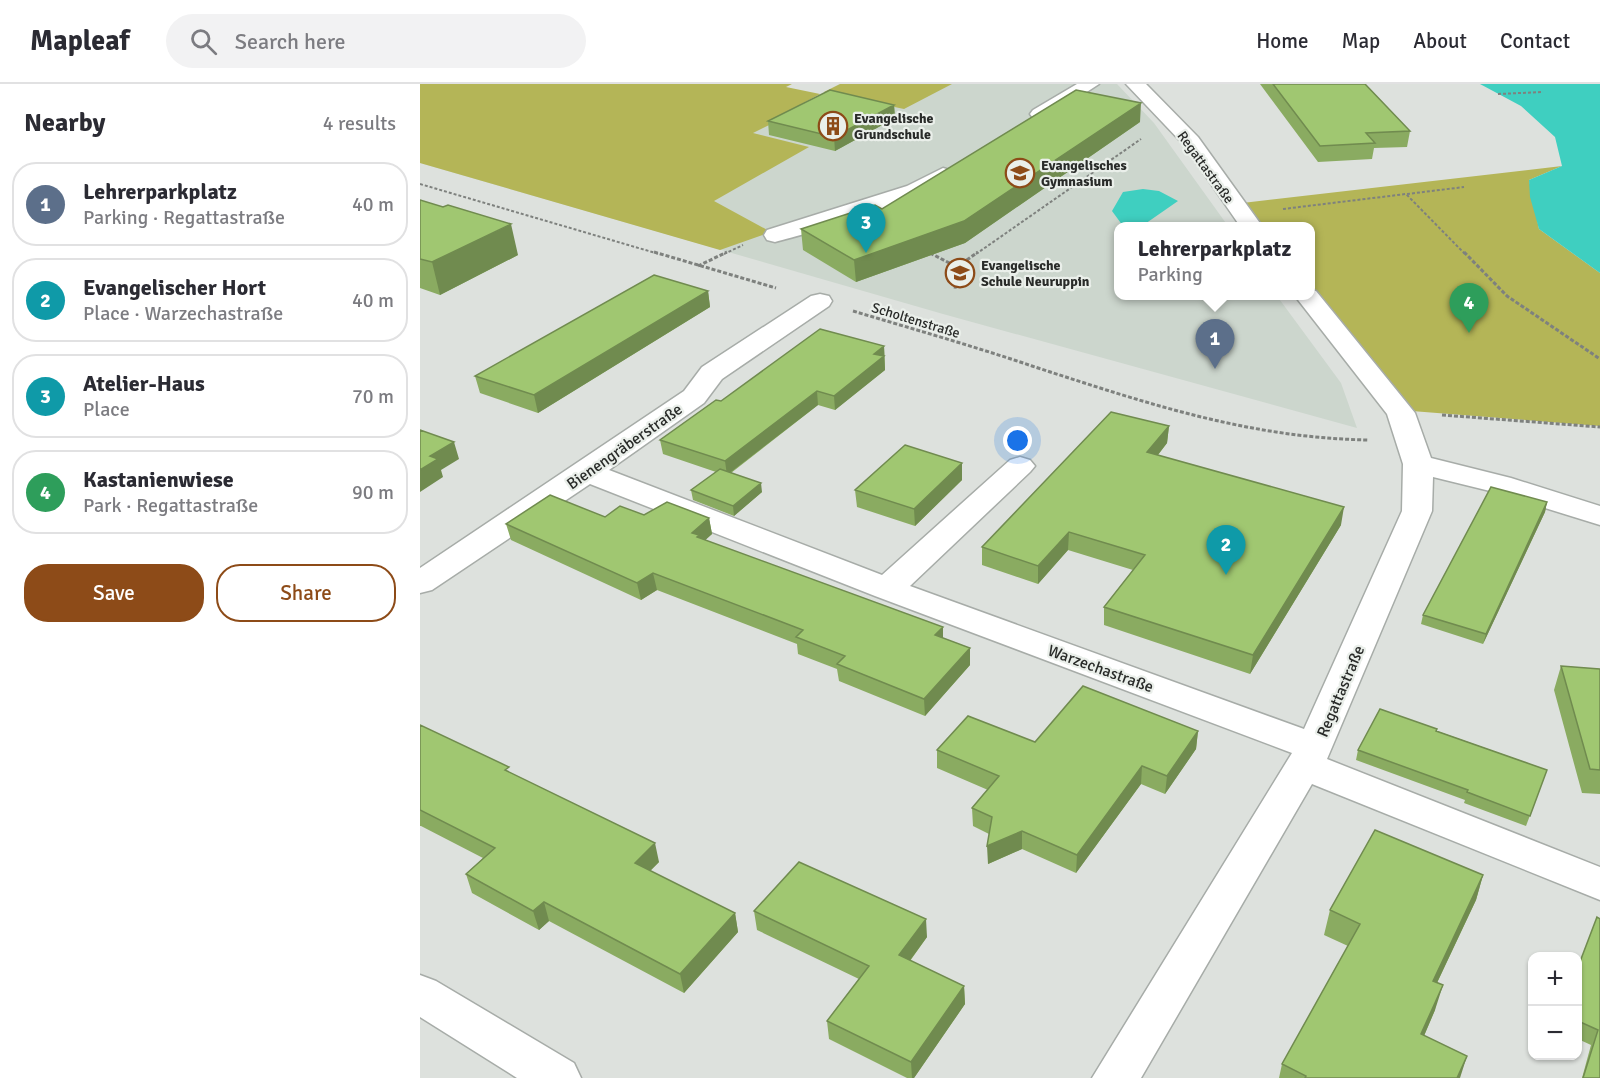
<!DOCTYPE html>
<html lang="en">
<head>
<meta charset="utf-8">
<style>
  body { margin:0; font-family:Signika,sans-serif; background:#f2f2f3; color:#2b2b33 }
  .controls { position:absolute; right:18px; bottom:18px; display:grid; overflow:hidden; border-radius:12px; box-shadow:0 2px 4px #0004 }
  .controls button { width:54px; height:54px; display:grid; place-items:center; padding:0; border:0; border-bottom:2px solid #e1e1e2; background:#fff; color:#2b2b33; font:30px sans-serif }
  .you { position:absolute; left:598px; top:357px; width:21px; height:21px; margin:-15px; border:4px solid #fff; border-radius:50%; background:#1a73e8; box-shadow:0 0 0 9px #1a73e833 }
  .badge { display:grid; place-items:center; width:39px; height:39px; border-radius:50%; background:#8d4b18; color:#fff; font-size:20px; font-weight:700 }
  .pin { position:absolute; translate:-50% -50px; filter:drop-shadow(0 2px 3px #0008) }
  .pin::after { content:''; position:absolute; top:32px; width:21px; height:18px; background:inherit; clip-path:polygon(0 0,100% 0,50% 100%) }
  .popup { position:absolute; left:694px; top:138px; width:201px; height:78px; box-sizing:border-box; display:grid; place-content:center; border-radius:12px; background:#fff; filter:drop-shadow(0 2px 4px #0005); font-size:20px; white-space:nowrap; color:#7c7c81 }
  .popup b { font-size:22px; color:#2b2b33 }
  .popup::after { content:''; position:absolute; left:50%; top:100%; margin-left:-12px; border:12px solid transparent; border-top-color:#fff }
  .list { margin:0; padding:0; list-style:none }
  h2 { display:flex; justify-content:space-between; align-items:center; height:78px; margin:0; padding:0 24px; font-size:26px }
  h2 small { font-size:20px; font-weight:400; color:#7c7c81 }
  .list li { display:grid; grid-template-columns:39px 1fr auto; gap:18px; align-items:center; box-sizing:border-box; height:84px; margin:0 12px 12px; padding:0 12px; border:2px solid #e1e1e2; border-radius:24px }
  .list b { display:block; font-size:22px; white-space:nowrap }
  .list p { margin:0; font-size:20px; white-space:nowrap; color:#7c7c81 }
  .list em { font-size:20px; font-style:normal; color:#7c7c81 }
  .actions { display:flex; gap:12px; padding:18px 24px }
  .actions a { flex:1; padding:14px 0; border:2px solid #8d4b18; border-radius:24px; text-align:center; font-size:21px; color:#8d4b18 }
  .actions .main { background:#8d4b18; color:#fff }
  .icon { flex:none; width:33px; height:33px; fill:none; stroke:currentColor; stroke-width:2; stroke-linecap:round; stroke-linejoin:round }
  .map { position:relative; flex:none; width:1180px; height:994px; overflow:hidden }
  header { display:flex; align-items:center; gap:36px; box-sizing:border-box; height:84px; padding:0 30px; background:#fff; border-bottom:2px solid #e1e1e2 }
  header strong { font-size:28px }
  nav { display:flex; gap:33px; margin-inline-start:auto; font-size:21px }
  .search { width:420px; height:54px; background:#f2f2f3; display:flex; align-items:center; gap:15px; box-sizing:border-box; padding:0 21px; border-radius:33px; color:#7c7c81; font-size:22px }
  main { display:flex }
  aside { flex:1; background:#fff }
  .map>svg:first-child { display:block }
  .built { fill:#ccd6cd }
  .green { fill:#b4b557 }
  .water { fill:#3fcfc0 }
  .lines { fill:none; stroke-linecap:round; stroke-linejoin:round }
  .minor-casing { stroke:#a7aca8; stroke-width:3 }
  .path-far1 { stroke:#7e817e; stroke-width:2; stroke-dasharray:3 2; stroke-linecap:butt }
  .path { stroke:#7e817e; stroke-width:3; stroke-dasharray:4 2; stroke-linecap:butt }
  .minor { fill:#fff; fill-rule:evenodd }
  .wall { fill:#8aab61 }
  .shaded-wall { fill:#708b4f }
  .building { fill:#a0c771; stroke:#708b4f; stroke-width:1.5 }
  .labels { text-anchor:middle; stroke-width:4.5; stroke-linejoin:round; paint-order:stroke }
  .far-poi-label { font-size:14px; font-weight:bold; fill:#292b29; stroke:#eaefea; text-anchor:start }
  .far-street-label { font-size:14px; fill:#292b29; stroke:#eaefea }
  .street-label { font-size:16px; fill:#292b29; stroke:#eaefea }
</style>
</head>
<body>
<header>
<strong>Mapleaf</strong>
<div class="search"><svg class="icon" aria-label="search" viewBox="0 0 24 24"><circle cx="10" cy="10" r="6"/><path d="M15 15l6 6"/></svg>Search here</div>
<nav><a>Home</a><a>Map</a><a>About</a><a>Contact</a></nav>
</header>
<main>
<aside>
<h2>Nearby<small>4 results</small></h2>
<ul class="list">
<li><span class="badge" style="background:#5c6f8a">1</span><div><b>Lehrerparkplatz</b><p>Parking · Regattastraße</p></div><em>40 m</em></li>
<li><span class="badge" style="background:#0f9aa8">2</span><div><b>Evangelischer Hort</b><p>Place · Warzechastraße</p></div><em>40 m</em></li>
<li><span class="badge" style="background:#0f9aa8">3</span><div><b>Atelier-Haus</b><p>Place</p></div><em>70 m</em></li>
<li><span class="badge" style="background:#2e9e5b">4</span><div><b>Kastanienwiese</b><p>Park · Regattastraße</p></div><em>90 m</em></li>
</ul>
<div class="actions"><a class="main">Save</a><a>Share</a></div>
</aside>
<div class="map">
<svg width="1180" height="994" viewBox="0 0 1180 994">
  <rect width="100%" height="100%" fill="#dde1dd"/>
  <path class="built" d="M0 0 375 23 420 0H697L734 39 808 142H699V212H857L921 299 937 344 523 230 0 79Z"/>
  <path class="green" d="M0 0H372L366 3 400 10 376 23 382 25 333 49 389 63 294 117 351 148 300 166 0 79Z
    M420 0H532L484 25 404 8Z
    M1142 82 1109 96 1119 145 1180 189V342L979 326 887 212H891V142H831L814 120Z"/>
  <path class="water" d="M1060 0H1180V189L1119 145 1110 113 1109 96 1142 82 1135 53 1101 22Z
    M723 105 739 107 758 117 722 142H703L692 127 703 108Z"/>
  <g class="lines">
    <g class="minor-casing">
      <path id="minor" d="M657 0H679L627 34H613L610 30 613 26Z
        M706 0H726L778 53 842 142H820L764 61Z
        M523 84 530 86 534 90C516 115 389 149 355 158L347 156 344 151 347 146 487 102Z
        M891 206 896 207 995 329 1011 374 1091 394 1180 422V441L1070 407 1013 393 1012 427 907 675 1180 783V816L892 700 721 994H672L872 669 455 512 170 400 12 506 0 509V484L264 307 282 283 391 212 400 210 409 212 412 217 409 222 302 295 284 319 189 386 462 491 590 376 600 373 610 376 615 382 610 388 490 502 884 645 982 427 983 380 967 330 875 212H891Z
        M0 891 16 897 154 979 161 994H97L0 933Z"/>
    </g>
    <path class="path-far1" d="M1078 10 1123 8
      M0 100 239 170
      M987 110 1044 103
      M863 125 986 110 1045 170
      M304 170 323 161
      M556 170 721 55"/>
    <path class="path" d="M234 168 356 204
      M1044 168 1087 212 1180 275
      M510 169 537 183 535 206
      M278 182 307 168
      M537 183 558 168
      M433 227C493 245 553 262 612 282 726 319 828 354 949 356
      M1022 331 1180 343"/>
    <use href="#minor" class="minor"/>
  </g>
  <path class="wall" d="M840 0H945L990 47 987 63 954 64 952 75 898 78Z
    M474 21 475 34 415 67 349 51 348 37Z
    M720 38 545 159 436 198 383 166 381 145 462 125Z
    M0 116 98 171 20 211 0 204Z
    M288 207 290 223 118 329 60 309 55 292Z
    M464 262 465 286 415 326 398 321 311 389 342 408 314 432 273 416 271 406 296 388 243 370 240 356 301 317Z
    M749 342 747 359 738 371 921 441 830 590 684 541V523L713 486 648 466 618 500 562 481V463Z
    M542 379V396L495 442 437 423 435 406Z
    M1127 418 1125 428 1063 560 1001 540 1003 531Z
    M224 431 289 434 292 450 285 456 523 554 550 564V581L505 632 419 597 417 585 378 570 377 560 237 506 221 516 91 456 86 440Z
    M1141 582 1180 585V710L1162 709 1134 606Z
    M0 641 91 689 239 778 230 787 315 829 318 848 264 909 129 837 119 846 52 809 46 790 63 774 1 742H0Z
    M1017 645V647L1127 686 1106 742 1044 719 1045 716 936 676 938 666Z
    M778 647 776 665 745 710 721 700 656 789 602 765 568 780 569 750 553 742 552 724 568 706 517 684V666Z
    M1063 791 1056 816 1017 899 1015 926 1004 952 1040 994H859L862 980 928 862 904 851 910 826Z
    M334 827 507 853 490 877 544 902 545 920 494 994H487L409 955 407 937 439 895 337 846Z
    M1180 835V994H1162L1171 961 1158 955V883Z"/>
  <path class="shaded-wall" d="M721 19 720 38 545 159 436 198 434 176Z
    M474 21 475 34 415 67 414 53Z
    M91 140 98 171 20 211 12 178Z
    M288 207 290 223 118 329 114 311Z
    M464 262 465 286 415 326 414 312 454 270Z
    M397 307 398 321 307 391 305 377Z
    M749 342 747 359 726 386 727 368Z
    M34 358 39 375 21 386 23 393 0 408V386L10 372Z
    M542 379V396L495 442 494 425Z
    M341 399 342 408 314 432 313 422Z
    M1127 418 1125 428 1063 560 1066 550Z
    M924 423 921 441 830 590 833 571Z
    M289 434 292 450 281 460 272 449Z
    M649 448 648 466 618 500V482Z
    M233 489 237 506 221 516 217 499Z
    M523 543V560L515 551Z
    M550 564V581L505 632 504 615Z
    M778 647 776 665 745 710 747 692Z
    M722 682 721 700 656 789 657 771Z
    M602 747V765L568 780 567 762Z
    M235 759 239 778 219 798 215 779Z
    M1063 791 1056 816 1006 922 1013 897Z
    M124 818 129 837 119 846 113 827Z
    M315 829 318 848 264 909 260 890Z
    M506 835 507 853 480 890 479 871Z
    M1023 901 1015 926 994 975 1001 950Z
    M544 902 545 920 494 994H492L491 978Z
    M1047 972 1040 994H1037Z"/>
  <path class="building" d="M853 0H945L990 47 946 49 955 59 900 62Z
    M410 6 474 21 414 53 348 37Z
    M656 6 721 19 544 137 434 176 381 145 455 121 462 125Z
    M0 116 23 123 28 121 91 140 12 178 0 175Z
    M234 191 288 207 114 311 55 292Z
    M400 245 464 262 454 270 464 272 414 312 397 307 305 377 240 356 296 316 301 317Z
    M691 328 749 342 727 368 924 423 833 571 684 523 725 471 649 448 618 482 562 463Z
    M0 346 34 358 10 372 18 375 0 386Z
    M485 361 542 379 494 425 435 406Z
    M300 385 341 399 313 422 271 406Z
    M1071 403 1127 418 1066 550 1003 531Z
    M130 411 185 433 200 422 224 431 247 418 289 434 272 449 279 451 277 453 523 543 515 551 550 564 504 615 417 580 425 572 376 553 383 546 233 489 217 499 86 440Z
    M1141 582 1180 585V686L1170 685Z
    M663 602 778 647 747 692 722 682 657 771 602 747 567 762 572 733 552 724 579 692 517 666 548 632 615 658Z
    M960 625 1017 645 1016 647 1127 686 1110 732 1047 708 1048 706 938 666Z
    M0 641 89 683 85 686 235 759 215 779 315 829 260 890 124 818 113 827 46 790 75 764 0 726Z
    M955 746 1063 791 1013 897 1023 901 1001 950 1047 972 1037 994H885L886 992 862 980 940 840 910 826Z
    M379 778 506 835 479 871 544 902 491 978 407 937 449 882 334 827Z
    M1177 833 1180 835V994H1163L1178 946 1158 937V883Z"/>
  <defs>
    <g id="building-ring" transform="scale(1.5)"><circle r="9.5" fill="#eaefea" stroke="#8d4b18" stroke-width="1.5"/><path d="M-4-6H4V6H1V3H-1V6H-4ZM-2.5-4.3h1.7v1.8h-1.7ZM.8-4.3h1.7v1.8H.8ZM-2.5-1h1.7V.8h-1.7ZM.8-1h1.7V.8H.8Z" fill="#8d4b18"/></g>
    <g id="school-ring" transform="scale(1.5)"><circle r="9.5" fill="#eaefea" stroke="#8d4b18" stroke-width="1.5"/><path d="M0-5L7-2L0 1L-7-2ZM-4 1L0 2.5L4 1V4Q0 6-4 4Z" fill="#8d4b18"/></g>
  </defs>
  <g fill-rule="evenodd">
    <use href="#building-ring" x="413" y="42"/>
    <use href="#school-ring" x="600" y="89"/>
    <use href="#school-ring" x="540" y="189"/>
  </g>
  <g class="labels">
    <g class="far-poi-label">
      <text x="434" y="39">Evangelische<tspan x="434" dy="16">Grundschule</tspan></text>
      <text x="621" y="86">Evangelisches<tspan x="621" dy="16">Gymnasium</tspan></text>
      <text x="561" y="186">Evangelische<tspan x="561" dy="16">Schule Neuruppin</tspan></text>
    </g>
    <g class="far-street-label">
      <text transform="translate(786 83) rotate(54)" y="5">Regattastraße</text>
      <text transform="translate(496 236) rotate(17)" y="5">Scholtenstraße</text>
    </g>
    <g class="street-label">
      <text transform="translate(204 362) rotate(-35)" y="6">Bienengräberstraße</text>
      <text transform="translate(681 584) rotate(20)" y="6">Warzechastraße</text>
      <text transform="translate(920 607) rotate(-67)" y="6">Regattastraße</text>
    </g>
  </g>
</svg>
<div class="controls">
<button>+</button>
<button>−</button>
</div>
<div class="you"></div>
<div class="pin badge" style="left:795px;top:285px;background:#5c6f8a">1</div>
<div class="popup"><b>Lehrerparkplatz</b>Parking</div>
<div class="pin badge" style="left:806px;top:491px;background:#0f9aa8">2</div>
<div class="pin badge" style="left:446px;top:169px;background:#0f9aa8">3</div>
<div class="pin badge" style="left:1049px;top:249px;background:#2e9e5b">4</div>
</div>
</main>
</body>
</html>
